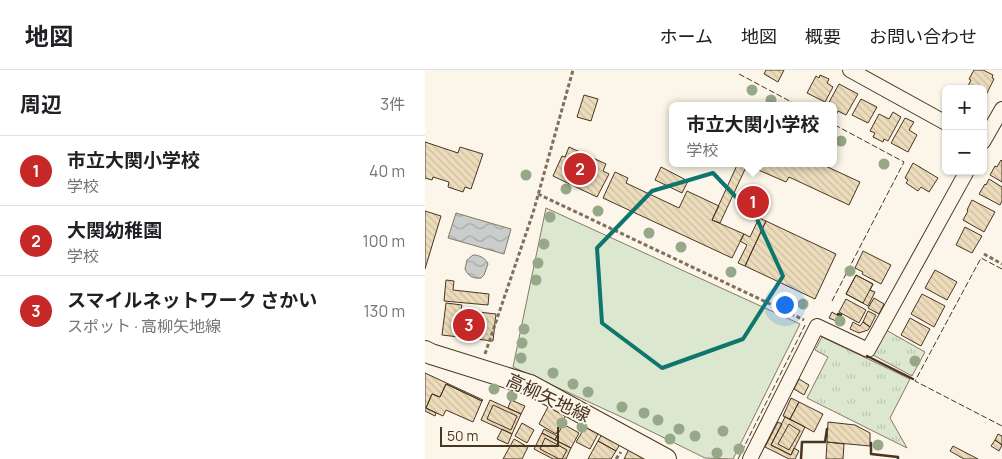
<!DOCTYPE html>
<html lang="ja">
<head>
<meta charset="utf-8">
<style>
  body { margin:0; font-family:Manrope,"Noto Sans JP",sans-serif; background:#f6f6f6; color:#202124 }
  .controls { position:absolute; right:15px; top:15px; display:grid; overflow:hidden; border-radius:8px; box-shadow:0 1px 4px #0004 }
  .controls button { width:45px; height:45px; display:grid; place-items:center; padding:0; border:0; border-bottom:1px solid #e0e0e0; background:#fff; color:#202124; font:25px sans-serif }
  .scale { position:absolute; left:15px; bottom:12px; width:119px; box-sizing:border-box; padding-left:5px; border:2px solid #4a3520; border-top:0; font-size:14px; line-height:18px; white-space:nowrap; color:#4a3520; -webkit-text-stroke:4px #fbf6e9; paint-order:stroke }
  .you { position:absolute; left:359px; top:234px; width:18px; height:18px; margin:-12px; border:4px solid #fff; border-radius:50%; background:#1a73e8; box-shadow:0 0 0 8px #1a73e833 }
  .badge { display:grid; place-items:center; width:32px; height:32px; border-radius:50%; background:#c62828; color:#fff; font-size:16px; font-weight:700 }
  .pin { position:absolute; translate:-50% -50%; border:2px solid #fff; box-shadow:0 1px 5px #0006 }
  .popup { position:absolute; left:244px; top:32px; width:168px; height:65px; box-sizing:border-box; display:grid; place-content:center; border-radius:8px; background:#fff; filter:drop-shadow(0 1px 4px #0005); font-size:16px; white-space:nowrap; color:#757577 }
  .popup b { font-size:19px; color:#202124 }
  .popup::after { content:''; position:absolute; left:50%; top:100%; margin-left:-10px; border:10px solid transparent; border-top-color:#fff }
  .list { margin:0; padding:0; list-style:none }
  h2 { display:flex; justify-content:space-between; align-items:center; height:65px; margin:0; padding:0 20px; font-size:21px }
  h2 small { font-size:16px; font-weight:400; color:#757577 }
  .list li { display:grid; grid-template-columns:32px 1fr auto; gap:15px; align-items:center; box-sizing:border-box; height:70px; padding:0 20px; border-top:1px solid #e0e0e0 }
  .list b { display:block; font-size:19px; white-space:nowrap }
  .list p { margin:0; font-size:16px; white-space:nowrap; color:#757577 }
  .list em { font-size:16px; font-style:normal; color:#757577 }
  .map { position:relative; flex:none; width:577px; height:389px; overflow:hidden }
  header { display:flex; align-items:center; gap:30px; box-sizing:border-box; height:70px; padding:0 25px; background:#fff; border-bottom:1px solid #e0e0e0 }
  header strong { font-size:24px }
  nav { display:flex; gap:28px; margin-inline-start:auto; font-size:18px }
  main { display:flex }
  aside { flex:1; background:#fff }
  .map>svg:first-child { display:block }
  .grass { fill:url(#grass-tufts); stroke:#887966 }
  .pitch { fill:#dce7d0; stroke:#887966 }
  .water { fill:url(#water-waves); stroke:#887966 }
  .building { fill:url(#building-back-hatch); stroke:#4a3520 }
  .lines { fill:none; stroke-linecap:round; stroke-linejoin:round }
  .street-casing { stroke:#4a3520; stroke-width:16 }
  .secondary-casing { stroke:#4a3520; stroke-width:22 }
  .path { stroke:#7f6f5c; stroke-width:3; stroke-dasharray:4 2.5; stroke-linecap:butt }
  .street { stroke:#fbf6e9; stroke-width:14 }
  .secondary { stroke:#fbf6e9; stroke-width:20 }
  .fence { stroke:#4a3520; stroke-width:1; stroke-dasharray:6 2.5; stroke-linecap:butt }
  .wall { stroke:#4a3520; stroke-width:2.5 }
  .tree { fill:#96a887 }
  .marked { fill:none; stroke:#0f766e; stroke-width:4; stroke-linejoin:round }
  .labels { text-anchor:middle; stroke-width:4; stroke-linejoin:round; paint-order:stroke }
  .street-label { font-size:18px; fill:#4a3520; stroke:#fbf6e9 }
</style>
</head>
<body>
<header>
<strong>地図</strong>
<nav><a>ホーム</a><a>地図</a><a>概要</a><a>お問い合わせ</a></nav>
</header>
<main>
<aside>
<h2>周辺<small>3件</small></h2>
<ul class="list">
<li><span class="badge">1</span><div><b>市立大関小学校</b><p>学校</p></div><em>40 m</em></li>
<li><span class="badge">2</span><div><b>大関幼稚園</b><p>学校</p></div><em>100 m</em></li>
<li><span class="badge">3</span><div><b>スマイルネットワーク さかい</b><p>スポット · 高柳矢地線</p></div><em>130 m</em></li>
</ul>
</aside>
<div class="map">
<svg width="577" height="389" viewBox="0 0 577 389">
  <defs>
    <pattern id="grass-tufts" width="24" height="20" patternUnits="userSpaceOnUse" patternTransform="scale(1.25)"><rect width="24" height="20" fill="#dce7d0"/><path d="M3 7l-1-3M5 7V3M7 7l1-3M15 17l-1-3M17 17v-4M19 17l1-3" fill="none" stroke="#bec7b2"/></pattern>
    <pattern id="water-waves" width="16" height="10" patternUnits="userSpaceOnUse" patternTransform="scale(1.25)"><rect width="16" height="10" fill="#c9cecd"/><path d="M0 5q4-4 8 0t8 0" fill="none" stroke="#a5a8a6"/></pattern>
    <pattern id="building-back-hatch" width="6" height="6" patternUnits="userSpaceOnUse" patternTransform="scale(1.25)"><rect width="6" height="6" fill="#ecdcbc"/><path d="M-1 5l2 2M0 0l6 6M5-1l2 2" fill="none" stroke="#ccbda1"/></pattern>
  </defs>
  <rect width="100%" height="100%" fill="#fbf6e9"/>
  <path class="grass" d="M461 260 500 282 487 306 448 285Z
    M397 267 485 309 465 348 482 378 382 328 403 287 390 280Z"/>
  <path class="pitch" d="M121 138 375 254 308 389 280 388 203 350 88 297Z"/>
  <path class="water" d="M31 143 86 159 79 184 23 168Z
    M48 185C54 185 61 188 63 194L59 205 56 208C48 209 43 206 40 199L42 190Z"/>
  <path class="building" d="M341 0H359L353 12 339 4Z
    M549 0H558L568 5 567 8 569 9 560 27 558 26V19L542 18 546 10 544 9Z
    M395 5 404 9 402 13 408 17 400 32 382 23 391 6 394 8Z
    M414 14 433 24 421 45 413 41 411 45 408 44V36H402Z
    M159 25 173 29 166 51 152 47Z
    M436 29 452 37 443 53 427 45Z
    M468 42 476 47 463 71 459 69 458 72 448 67 450 63 445 61 454 44 464 49Z
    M480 48 489 52 484 60 492 65 483 82 466 73Z
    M0 72 33 83 35 77 58 84 46 119 40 117 38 122 23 117 24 112 8 107 7 110 0 108Z
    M144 77 181 94 178 101 184 104 172 127 128 106 137 86 140 87Z
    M576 90 577 91V112L565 105 570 96 572 97Z
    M313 93H394L435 112 424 135 364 107 361 112 322 95 295 153 287 150Z
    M488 93 513 108 504 122 496 117 493 121 481 113 483 110 480 108Z
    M236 97 263 111 257 123 230 110Z
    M190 102 203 108 201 113 254 138 262 121 294 136 287 150 319 164 307 188 178 128Z
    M564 109 577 117V131L575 135 554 124 560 114 561 115Z
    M547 130 570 142 559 162 538 150 543 141 542 140Z
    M0 141 16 146 0 199Z
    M334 148 341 151 320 196 313 193 322 175 315 171 319 164 325 167Z
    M341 151 411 184 390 229 320 196Z
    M540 157 557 166 547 183 531 175Z
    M438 181 466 195 456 214 437 204 438 202 430 198Z
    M510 200 532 212 522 230 500 218Z
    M431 205 448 214 445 220 450 222 443 236 421 224Z
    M431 205 448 214 438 233 421 224Z
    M21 210 29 211 28 220 64 224 63 235 19 231Z
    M497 224 520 236 509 257 486 244Z
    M449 228 459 234 454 244 443 238Z
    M421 229 441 240 434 253 414 242Z
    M21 233 37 235 36 240 71 244 68 271 17 265Z
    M443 241 451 245 445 257 438 252Z
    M407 242 414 246 411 251 404 248Z
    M485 248 505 259 496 276 476 265Z
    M428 252 435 256 438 252 445 257 443 260 434 263 425 259Z
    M0 303 58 330 57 331 21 314 15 327 7 324 1 338 11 343 10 346 0 341Z
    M374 309 384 315 379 325 369 319Z
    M21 314 57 331 48 352 21 340 18 346 1 338 7 324 15 327Z
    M366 328 374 332 365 349 358 346Z
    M65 330 96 344 87 364 56 350Z
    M86 330 100 336 96 344 83 338Z
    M374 332 398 344 389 362 365 349Z
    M68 335 92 346 86 360 62 349Z
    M124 335 141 345 131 364 114 354Z
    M360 347 380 357 366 385 346 375Z
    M353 352 357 354 346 375 366 385 369 378 374 381 370 389H364L340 377Z
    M403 352 430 355 445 363V376L402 372Z
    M97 353 109 360 102 373 90 366Z
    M138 354 154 363 146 378 130 370Z
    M364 354 375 361 364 380 353 374Z
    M160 357 173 364 165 379 151 372Z
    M77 359 87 364 83 374 72 369Z
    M119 359 132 366 130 370 117 363Z
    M117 363 146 378 141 389H128L109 379Z
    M177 364 195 374 191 381 173 371Z
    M573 364 577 366V375L570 370Z
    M120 368 142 380 137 389H134L115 379Z
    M89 369 103 377 97 389H78Z
    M570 370 577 375 574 381 566 376Z
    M173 371 191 381 186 389H163Z
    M402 372 419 374 418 389H401Z
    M528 376 553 389H539L525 381Z
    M204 379 223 389H199Z"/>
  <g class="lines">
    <g class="street-casing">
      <path id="street" d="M425 0 521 53
        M558 72 577 39
        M325 389 392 256 443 280 542 101"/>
    </g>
    <g class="secondary-casing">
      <path id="secondary" d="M0 281 6 284 105 315 241 389"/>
    </g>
    <path class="path" d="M113 124 379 250
      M559 184 577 194
      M60 284 108 143 148 0
      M191 389 196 382"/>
    <use href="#street" class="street"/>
    <use href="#secondary" class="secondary"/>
    <path class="fence" d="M314 4 374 36
      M577 199 556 188 490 311 577 356
      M407 231 479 92 408 54
      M313 389 380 255"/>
    <path class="wall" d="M413 252 416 245 413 244
      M442 286 488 309
      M446 373V384L473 387V389
      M376 389 377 372H400L402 359"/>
  </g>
  <g class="tree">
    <circle cx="327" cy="20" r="5.5"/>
    <circle cx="346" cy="30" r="5.5"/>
    <circle cx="416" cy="71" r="5.5"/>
    <circle cx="459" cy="94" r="5.5"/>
    <circle cx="101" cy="105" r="5.5"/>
    <circle cx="141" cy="119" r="5.5"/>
    <circle cx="173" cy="141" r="5.5"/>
    <circle cx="125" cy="147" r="5.5"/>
    <circle cx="224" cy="163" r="5.5"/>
    <circle cx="119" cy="174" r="5.5"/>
    <circle cx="256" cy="177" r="5.5"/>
    <circle cx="113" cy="193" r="5.5"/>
    <circle cx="425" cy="201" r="5.5"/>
    <circle cx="306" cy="202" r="5.5"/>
    <circle cx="111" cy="210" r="5.5"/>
    <circle cx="378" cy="234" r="5.5"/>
    <circle cx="415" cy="251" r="5.5"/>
    <circle cx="99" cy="259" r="5.5"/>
    <circle cx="97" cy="273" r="5.5"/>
    <circle cx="96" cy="288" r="5.5"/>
    <circle cx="490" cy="291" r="5.5"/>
    <circle cx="128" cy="303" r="5.5"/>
    <circle cx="148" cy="314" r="5.5"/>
    <circle cx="69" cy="319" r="5.5"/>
    <circle cx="163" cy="322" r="5.5"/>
    <circle cx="87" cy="326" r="5.5"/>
    <circle cx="197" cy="337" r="5.5"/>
    <circle cx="219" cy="343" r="5.5"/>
    <circle cx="233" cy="350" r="5.5"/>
    <circle cx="137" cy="353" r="5.5"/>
    <circle cx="157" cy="357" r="5.5"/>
    <circle cx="254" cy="359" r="5.5"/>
    <circle cx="298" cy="361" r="5.5"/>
    <circle cx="270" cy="366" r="5.5"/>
    <circle cx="245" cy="369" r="5.5"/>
    <circle cx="453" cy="375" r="5.5"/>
    <circle cx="314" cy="379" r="5.5"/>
    <circle cx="292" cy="383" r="5.5"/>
  </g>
  <path class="marked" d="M288 103 332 149 358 206 318 269 237 298 177 253 172 178 227 121Z"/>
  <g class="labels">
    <g class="street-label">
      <text transform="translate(123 328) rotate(25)" y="6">高柳矢地線</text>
    </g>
  </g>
</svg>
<div class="controls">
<button>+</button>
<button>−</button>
</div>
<div class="scale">50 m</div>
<div class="you"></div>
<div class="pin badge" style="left:328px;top:132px">1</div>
<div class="popup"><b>市立大関小学校</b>学校</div>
<div class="pin badge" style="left:155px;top:99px">2</div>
<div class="pin badge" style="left:44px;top:255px">3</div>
</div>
</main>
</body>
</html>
